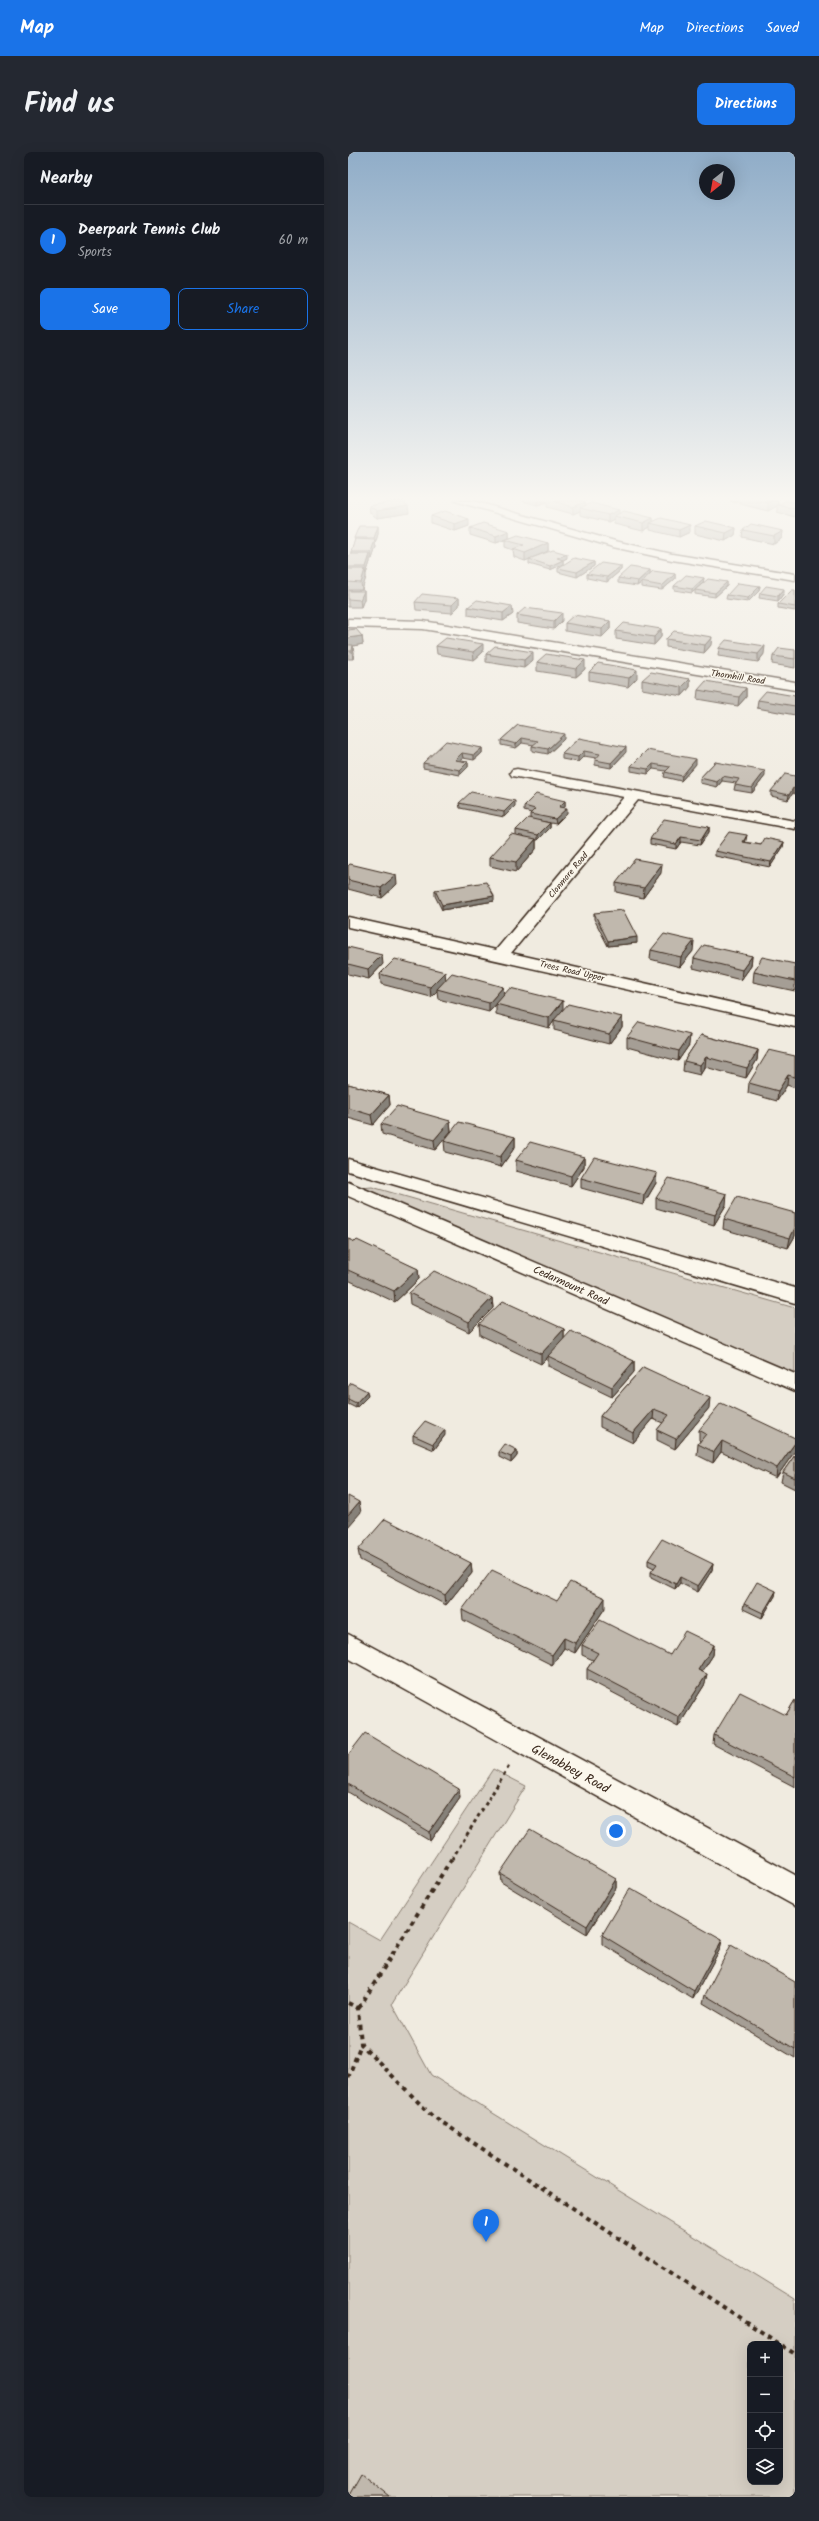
<!DOCTYPE html>
<html lang="en">
<head>
<meta charset="utf-8">
<style>
  body { margin:0; font-family:Kalam,sans-serif; background:#242831; color:#f1f3f6 }
  .controls { position:absolute; right:12px; bottom:12px; display:grid; overflow:hidden; border-radius:8px; box-shadow:0 4px 16px #0002 }
  .controls button { width:36px; height:36px; display:grid; place-items:center; padding:0; border:0; border-bottom:1px solid #363941; background:#171b24; color:#f1f3f6; font:20px sans-serif }
  .compass { position:absolute; left:351px; top:12px; width:36px; height:36px; border-radius:50%; background:#171b24; box-shadow:0 4px 16px #0002; rotate:211deg }
  .you { position:absolute; left:268px; top:1679px; width:14px; height:14px; margin:-10px; border:3px solid #fff; border-radius:50%; background:#1a73e8; box-shadow:0 0 0 6px #1a73e833 }
  .badge { display:grid; place-items:center; width:26px; height:26px; border-radius:50%; background:#1a73e8; color:#fff; font-size:13px; font-weight:700 }
  .pin { position:absolute; translate:-50% -33px; filter:drop-shadow(0 1px 2px #0008) }
  .pin::after { content:''; position:absolute; top:21px; width:14px; height:12px; background:inherit; clip-path:polygon(0 0,100% 0,50% 100%) }
  .list { margin:0; padding:0; list-style:none }
  h2 { display:flex; justify-content:space-between; align-items:center; height:52px; margin:0; padding:0 16px; font-size:17px }
  h2 small { font-size:13px; font-weight:400; color:#9ea1a6 }
  .list li { display:grid; grid-template-columns:26px 1fr auto; gap:12px; align-items:center; box-sizing:border-box; height:72px; padding:0 16px; border-top:1px solid #363941 }
  .list b { display:block; font-size:15px; white-space:nowrap }
  .list p { margin:0; font-size:13px; white-space:nowrap; color:#9ea1a6 }
  .list em { font-size:13px; font-style:normal; color:#9ea1a6 }
  .actions { display:flex; gap:8px; padding:12px 16px }
  .actions a { flex:1; padding:9px 0; border:1px solid #1a73e8; border-radius:8px; text-align:center; font-size:14px; color:#1a73e8 }
  .actions .main { background:#1a73e8; color:#fff }
  .icon { flex:none; width:22px; height:22px; fill:none; stroke:currentColor; stroke-width:2; stroke-linecap:round; stroke-linejoin:round }
  .map { position:relative; flex:none; width:447px; height:2345px; overflow:hidden; border-radius:8px }
  header { display:flex; align-items:center; gap:24px; box-sizing:border-box; height:56px; padding:0 20px; background:#1a73e8; color:#fff }
  header strong { font-size:19px }
  nav { display:flex; gap:22px; margin-inline-start:auto; font-size:14px }
  .intro { display:flex; align-items:center; justify-content:space-between; box-sizing:border-box; height:96px; padding:0 24px }
  h1 { margin:0; font-size:28px }
  .button { padding:10px 18px; border-radius:8px; background:#1a73e8; color:#fff; font-size:14px; font-weight:700 }
  main { display:flex; gap:24px; padding:0 24px }
  aside { flex:1; background:#171b24; border-radius:8px; box-shadow:0 4px 16px #0002 }
  .map>svg:first-child { display:block }
  .green { fill:#d5cec3; stroke:#887c70; fill-rule:evenodd }
  .lines { fill:none; stroke-linecap:round; stroke-linejoin:round }
  .street-casing { stroke:#3b2a1e; stroke-width:3 }
  .secondary-casing { stroke:#3b2a1e; stroke-width:3 }
  .path-far1 { stroke:#3b2a1e; stroke-width:3; stroke-dasharray:3.5 3.5; stroke-linecap:butt }
  .path { stroke:#3b2a1e; stroke-width:4; stroke-dasharray:4.5 4.5; stroke-linecap:butt }
  .street { fill:#fbf7ec; fill-rule:evenodd }
  .secondary { fill:#fbf7ec; fill-rule:evenodd }
  .wall { fill:#a59e95; stroke:#3b2a1e }
  .shaded-wall { fill:#868179; stroke:#3b2a1e }
  .building { fill:#c0b8ad; stroke:#3b2a1e }
  .labels { text-anchor:middle; stroke-width:3; stroke-linejoin:round; paint-order:stroke }
  .far-street-label { font-size:9px; fill:#3b2a1e; stroke:#fbf7ec }
  .street-label { font-size:11px; fill:#3b2a1e; stroke:#fbf7ec }
  .near-street-label { font-size:13px; fill:#3b2a1e; stroke:#fbf7ec }
</style>
</head>
<body>
<header>
<strong>Map</strong>
<nav><a>Map</a><a>Directions</a><a>Saved</a></nav>
</header>
<div class="intro"><h1>Find us</h1><a class="button">Directions</a></div>
<main>
<aside>
<h2>Nearby<small></small></h2>
<ul class="list">
<li><span class="badge">1</span><div><b>Deerpark Tennis Club</b><p>Sports</p></div><em>60 m</em></li>
</ul>
<div class="actions"><a class="main">Save</a><a>Share</a></div>
</aside>
<div class="map">
<svg width="447" height="2345" viewBox="0 0 447 2345">
  <rect width="100%" height="100%" fill="#f0ebe0"/>
  <filter id="ink" filterUnits="userSpaceOnUse"><feTurbulence type="fractalNoise" baseFrequency=".025" numOctaves="2"/><feDisplacementMap in="SourceGraphic" scale="8" xChannelSelector="R" yChannelSelector="G"/><feConvolveMatrix kernelMatrix="1 2 1 2 8 2 1 2 1" color-interpolation-filters="sRGB"/></filter>
  <g filter="url(#ink)">
    <path class="green" d="M24 1035 447 1156V1224L13 1036Z
      M145 1617 178 1634 44 1852 83 1923 447 2147V2345H0V1770L32 1788ZM402 2192H432V2330H402Z"/>
    <g class="lines">
      <g class="street-casing">
        <path id="street" d="M0 467 75 469 447 530V538L75 477 0 475Z
          M169 617 447 669V677L290 648 163 801 447 865V875L0 775V765L148 798 276 645 164 624 162 621 164 618Z
          M0 1007 447 1136V1151L0 1019Z
          M0 1030 447 1222V1239L0 1044Z
          M0 1482 447 1723V1754L0 1506Z"/>
      </g>
      <g class="secondary-casing">
        <path id="secondary" d="M107 349H125L267 389 324 402 447 422V428L324 408 265 395Z"/>
      </g>
      <path class="path-far1" d="M104 1707 161 1614"/>
      <path class="path" d="M0 1851 10 1856 13 1892 83 1963 447 2202
        M11 1856 104 1706
        M0 1926 13 1892"/>
      <use href="#street" class="street"/>
      <use href="#secondary" class="secondary"/>
    </g>
    <path class="wall" d="M174 349H235L237 350V354L271 362 305 366V369L342 380 331 385 302 378V375L295 379 266 372V367L260 370 232 363V359L225 362 199 355V350L189 353Z
      M382 349H430V353L447 350V365L429 360V354L420 359 392 352V349L388 351Z
      M21 354 61 361 29 366 22 361Z
      M83 364 121 374 107 379 83 371Z
      M30 374V382L27 392 28 395 24 407H22V410L18 422V425L14 438H0V415L3 402V400L7 389 6 386Z
      M347 374 388 376 387 383 377 389 347 382Z
      M122 376 161 379V386L200 391V399L177 409 166 405 165 398 157 395V388L148 391 122 383Z
      M395 378 435 379 434 386 426 392 394 385Z
      M219 406 215 408V412L202 418 181 412V407Z
      M246 410V414L229 425 210 420V416Z
      M273 414V418L259 430 239 426V422Z
      M302 418V422H327V427L314 438 293 435V431L289 434 270 431V426Z
      M356 426 355 431 379 430V434L367 445 347 442V438L344 441 326 438V434Z
      M412 434 411 439 400 450 378 447 379 443Z
      M447 438V459L430 456V452Z
      M0 439H16V447L13 455H0Z
      M412 441H436L430 449 411 446Z
      M111 446V454L104 461 68 458 67 450Z
      M120 455 165 462 155 469 120 463Z
      M169 463 214 469 206 477 169 471Z
      M262 469V477L254 485 217 479V471Z
      M313 477V485L306 493 268 487V479Z
      M0 478 14 484 15 492 5 494 6 501 5 507H0Z
      M318 487 363 493 356 501 318 495Z
      M88 494 135 500 126 508 89 502Z
      M371 496 416 502 410 510 370 504Z
      M447 498V516L424 512 425 504Z
      M138 502 185 508 176 516 138 510Z
      M189 510 237 517 228 525 189 519Z
      M241 520 289 526 280 535 241 528Z
      M342 527V535L334 544 294 537V528Z
      M398 536V545L390 554 349 547 350 538Z
      M447 544V563L409 556 410 548Z
      M170 573 216 587 200 602 184 599V594L186 593 174 591 168 596 153 593V588Z
      M231 586 278 600 263 616 247 613V608L248 606 236 604 230 610 214 607V602Z
      M134 596V601L126 608 115 606 111 609 120 610V615L112 623 75 616V611Z
      M299 598 348 612 333 629 316 625 317 620 318 619 305 617 300 622 283 619V614Z
      M367 610 417 624 404 641 386 638 387 633 388 631 374 629 369 635 352 631V626Z
      M447 624V642L445 641 440 648 423 644V639Z
      M217 649V654L215 656 219 661 208 672 191 669 202 671V676L190 688H188V697L168 720 142 714V705L168 683V678L182 667V662L183 661 176 659V654Z
      M111 651 167 654 156 665 112 656Z
      M361 675V680L352 693 333 690 328 697 302 692V687Z
      M398 688 397 690 413 693 436 690 435 695 422 715 367 704V699Z
      M0 714 49 732 34 746 0 737Z
      M313 721 295 746 268 740V731Z
      M87 738 146 749 94 758 87 744Z
      M246 761 289 791 260 794 246 767Z
      M0 795 35 812 21 827 0 822Z
      M303 798 345 799 332 815 302 807Z
      M404 804 403 814 393 828 345 816 346 806Z
      M447 812V839L405 830 406 820Z
      M32 822 98 828 155 835 156 843 215 858 274 865V875L261 892 206 878V869L201 876 148 862V853L141 860 90 847 89 839 83 845 33 832Z
      M353 883 410 898 409 908 398 926 357 915 352 923 335 919 336 909Z
      M279 885 341 893 330 909 279 895Z
      M447 904V936L439 933 429 949 400 941 401 931Z
      M0 932 41 943 42 953 25 973 0 966Z
      M102 969 103 979 87 998 34 982 33 972Z
      M167 985V995L153 1015 97 1000 96 989Z
      M236 1005V1015L223 1034 168 1019V1008Z
      M233 1026 308 1031 295 1053 233 1036Z
      M308 1046 378 1053 366 1073 308 1056Z
      M447 1061V1084L440 1096 375 1077 376 1067Z
      M0 1087 70 1117 71 1127 47 1150 0 1128Z
      M61 1141 144 1146 145 1156 121 1180 62 1152Z
      M131 1172 216 1177V1187L286 1209V1220L264 1245 200 1214V1205L193 1212 132 1183Z
      M295 1215 361 1256 327 1297 309 1288V1278L315 1271 305 1267 285 1291 252 1275V1264Z
      M0 1235 20 1244 8 1256 0 1252Z
      M351 1278 447 1286V1299L428 1326 373 1300 365 1311 349 1303 350 1292 352 1289 351 1288Z
      M65 1283H97L86 1298 65 1289Z
      M169 1298V1304L163 1311 151 1305V1300Z
      M447 1303V1337L433 1330 435 1320Z
      M10 1398 123 1411 124 1421 98 1453 12 1408Z
      M300 1408 365 1412 364 1418 350 1440 332 1431 327 1437 303 1425V1420L306 1416 300 1413Z
      M428 1439 427 1444 414 1466 395 1457 396 1452Z
      M209 1449 257 1456 227 1501 216 1496 204 1513 115 1468 114 1458Z
      M234 1493 322 1503 366 1493 365 1503 354 1520 357 1532 330 1575 239 1527V1517L245 1508 234 1503Z
      M447 1548V1635L365 1592 366 1583 438 1563Z
      M0 1603 111 1637 112 1646 82 1689 0 1640Z
      M152 1721 268 1727V1736L239 1782 153 1730Z
      M254 1783 374 1788 372 1797 345 1847 254 1792Z
      M447 1830V1906L355 1851 357 1843Z"/>
    <path class="shaded-wall" d="M189 349H199V350L189 353Z
      M425 349H430L429 354 420 359V351Z
      M237 350V357L232 356V359L225 362V355Z
      M60 354 61 361 29 366V359Z
      M271 358V365L266 364V367L260 370V363Z
      M305 366V372L302 371V375L295 379V371Z
      M121 367V374L107 379V372Z
      M342 373V380L331 385V378Z
      M30 374V382L27 392 28 395 24 407 23 400 26 389V386Z
      M388 376 387 383 377 389 378 381Z
      M161 379V386L148 391V384Z
      M435 379 434 386 426 392V384Z
      M200 391V399L177 409V401Z
      M22 402V410L18 422V415Z
      M219 402V406L209 411V406Z
      M215 408V412L202 418V414Z
      M246 410V414L229 425V420Z
      M273 414V418L259 430V425Z
      M17 417 18 425 14 438 13 431Z
      M302 418V423L289 434 290 429Z
      M327 422V427L314 438V434Z
      M356 426 355 431 344 441V437Z
      M379 430V434L367 445V441Z
      M412 434 411 439 400 450V446Z
      M436 437V441L430 449V444Z
      M16 439V447L13 455 12 448Z
      M111 446V454L104 461V453Z
      M164 454 165 462 155 469V461Z
      M214 461V469L206 477V469Z
      M262 469V477L254 485V477Z
      M313 477V485L306 493V485Z
      M14 484 15 492 5 494 6 501 5 507 4 499 0 495V486Z
      M364 485 363 493 356 501 357 493Z
      M135 492V500L126 508 125 500Z
      M417 494 416 502 410 510V502Z
      M185 500V508L176 516V508Z
      M237 508V517L228 525V517Z
      M289 518V526L280 535 281 526Z
      M342 527V535L334 544V535Z
      M398 536V545L390 554 391 545Z
      M216 582V587L200 602V597Z
      M174 586V591L168 596V592Z
      M278 595V600L263 616V611Z
      M134 596V601L126 608V603Z
      M236 599V604L230 610V605Z
      M114 601 115 606 107 613V608Z
      M348 607V612L333 629 334 624Z
      M120 610V615L112 623V618Z
      M305 612V617L300 622V617Z
      M417 619V624L404 641V636Z
      M374 624V629L369 635V630Z
      M445 636V641L440 648 441 643Z
      M167 649V654L156 665V660Z
      M217 649V654L211 660V655Z
      M219 656V661L208 672 207 667Z
      M202 671V676L190 688V683Z
      M361 675V680L352 693 353 688Z
      M399 683 398 688 394 695 395 690Z
      M333 685V690L328 697V692Z
      M188 687V697L168 720V710Z
      M436 690 435 695 422 715 423 710Z
      M314 712 313 721 295 746 296 736Z
      M48 723 49 732 34 746 33 736Z
      M146 744V749L94 758V753Z
      M289 785V791L260 794V789Z
      M346 789 345 799 332 815 333 805Z
      M34 803 35 812 21 827 20 817Z
      M404 804 403 814 393 828 394 818Z
      M97 820 98 829 89 837V839L83 845 82 835Z
      M155 835 156 844 141 860V851Z
      M215 849V859L206 868V869L201 876V866Z
      M274 865V875L261 892V882Z
      M342 883 341 893 330 909 331 899Z
      M410 898 409 908 398 926 399 916Z
      M358 905 357 915 352 923V913Z
      M440 923 439 933 429 949 430 939Z
      M41 943 42 953 25 973 23 963Z
      M102 969 103 979 87 998 86 988Z
      M167 985V995L153 1015 152 1005Z
      M236 1005V1015L223 1034V1024Z
      M309 1021 308 1031 295 1053 296 1043Z
      M379 1042 378 1053 366 1073 367 1063Z
      M447 1076V1084L440 1096 442 1086Z
      M70 1117 71 1127 47 1150 46 1139Z
      M144 1146 145 1156 121 1180V1170Z
      M216 1177V1188L193 1212V1202Z
      M286 1209V1220L264 1245V1235Z
      M19 1239 20 1244 8 1256V1251Z
      M362 1246 361 1256 327 1297 328 1287Z
      M306 1257 305 1267 285 1291V1281Z
      M97 1278V1283L86 1298 85 1292Z
      M374 1289 373 1300 365 1311 366 1300Z
      M447 1291V1299L428 1326 429 1316Z
      M169 1298V1304L163 1311V1305Z
      M11 1350 13 1360 0 1375V1363Z
      M123 1411 124 1421 98 1453 97 1443Z
      M365 1412 364 1418 350 1440V1434Z
      M332 1425V1431L327 1437 328 1432Z
      M428 1439 427 1444 414 1466 415 1461Z
      M257 1446V1456L227 1501V1491Z
      M216 1486V1496L204 1513V1503Z
      M366 1493 365 1503 349 1528 350 1518Z
      M359 1522 357 1532 330 1575 331 1565Z
      M111 1637 112 1646 82 1689 81 1680Z
      M268 1727V1736L239 1782V1774Z
      M374 1788 372 1797 345 1847 346 1839Z"/>
    <path class="building" d="M48 349H54L60 354 29 359 21 354Z
      M205 349H235L237 350 225 355Z
      M412 349H425L420 351Z
      M437 349 447 350V357L430 353Z
      M243 351 271 358 260 363 232 356Z
      M97 359 121 367 107 372 83 364Z
      M276 359 305 366 295 371 266 364Z
      M313 366 342 373 331 378 302 371Z
      M358 369 388 376 378 381 347 374Z
      M135 371 161 379 148 384 122 376Z
      M403 372 435 379 426 384 395 378Z
      M11 374H30L26 386H6Z
      M170 383 200 391 177 401 165 397 176 393 157 388Z
      M7 387 27 388 23 400H3Z
      M205 398 219 402 209 406 215 408 202 414 181 407Z
      M2 402H22L18 415H0V406Z
      M226 406 246 410 229 420 210 416Z
      M253 411 273 414 259 425 239 422Z
      M282 415 302 418 290 429 270 426Z
      M0 417H17L13 431 0 430Z
      M305 419 327 422 314 434 293 430Z
      M338 423 356 426 344 437 326 434Z
      M360 427 379 430 367 441 347 438Z
      M390 431 412 434 400 446 379 443Z
      M418 434 436 437 430 444 412 441Z
      M444 438H447V455L430 452Z
      M0 439H16L12 448 0 447Z
      M74 442 111 446 104 453 67 450Z
      M129 448 164 454 155 461 120 455Z
      M177 456 214 461 206 469 169 463Z
      M226 463 262 469 254 477 217 471Z
      M276 471 313 477 306 485 268 479Z
      M8 477 14 484 0 486V478Z
      M326 479 364 485 357 493 318 487Z
      M98 486 135 492 125 500 88 494Z
      M378 488 417 494 410 502 371 496Z
      M0 493H5L4 499H0Z
      M147 494 185 500 176 508 138 502Z
      M431 496 447 498V507L425 504Z
      M198 502 237 508 228 517 189 510Z
      M250 511 289 518 281 526 241 520Z
      M303 520 342 527 334 535 294 528Z
      M358 529 398 536 391 545 350 538Z
      M418 539 447 544V554L410 548Z
      M170 573 216 582 200 597 184 594 190 589 174 586 168 592 153 588Z
      M231 586 278 595 263 611 247 608 252 602 236 599 230 605 214 602Z
      M98 589 134 596 126 603 114 601 107 608 120 610 112 618 75 611Z
      M299 598 348 607 334 624 317 620 322 615 305 612 300 617 283 614Z
      M367 610 417 619 404 636 387 633 391 627 374 624 369 630 352 626Z
      M437 622 447 624V637L445 636 441 643 423 639Z
      M123 640 167 649 156 660 111 651Z
      M188 642 217 649 211 655 219 656 207 667 182 662 187 657 176 654Z
      M180 666 202 671 190 683 168 678Z
      M316 667 361 675 353 688 333 685 328 692 302 687Z
      M381 680 399 683 395 690 413 693 417 686 436 690 423 710 367 699Z
      M163 682 188 687 168 710 142 705Z
      M287 707 314 712 296 736 268 731Z
      M2 712 48 723 33 736 0 728V714Z
      M138 730 146 744 94 753 87 738Z
      M275 758 289 785 260 789 246 761Z
      M316 782 346 789 333 805 303 798Z
      M356 793 404 804 394 818 346 806Z
      M0 795 34 803 20 817 0 812Z
      M414 805 447 812V829L406 820Z
      M47 807 97 820 82 835 32 822Z
      M104 821 155 835 141 851 89 837Z
      M162 836 215 849 201 866 148 852Z
      M220 852 274 865 261 882 206 868Z
      M291 870 342 883 331 899 279 885Z
      M353 883 410 898 399 916 358 905 352 913 336 909Z
      M421 898 447 904V925L440 923 430 939 401 931Z
      M0 932 41 943 23 963 0 956Z
      M49 954 102 969 86 988 33 972Z
      M111 970 167 985 152 1005 96 989Z
      M182 990 236 1005 223 1024 168 1008Z
      M246 1005 309 1021 296 1043 233 1026Z
      M321 1026 379 1042 367 1063 308 1046Z
      M389 1045 447 1061V1076L442 1086 376 1067Z
      M0 1087 7 1090 9 1088 70 1117 46 1139 0 1118Z
      M86 1119 144 1146 121 1170 61 1141Z
      M155 1149 216 1177 193 1202 131 1172Z
      M223 1179 286 1209 264 1235 200 1204Z
      M295 1215 362 1246 328 1287 309 1278 321 1263 306 1257 285 1281 252 1264Z
      M3 1231 19 1239 8 1251 0 1247V1235Z
      M373 1251 447 1286V1291L429 1316 374 1289 366 1300 350 1292 358 1282 351 1278Z
      M77 1269 97 1278 85 1292 65 1283Z
      M157 1292 169 1298 163 1305 151 1300Z
      M447 1303V1326L435 1320Z
      M0 1344 11 1350 0 1363Z
      M37 1367 123 1411 97 1443 10 1398Z
      M314 1387 365 1412 350 1434 332 1425 328 1432 303 1420 309 1412 300 1408Z
      M144 1418 209 1449 222 1430 257 1446 227 1491 216 1486 204 1503 114 1458Z
      M409 1430 428 1439 415 1461 396 1452Z
      M252 1468 322 1503 337 1479 366 1493 350 1518 359 1522 331 1565 239 1517 250 1501 234 1493Z
      M392 1540 438 1563 447 1548V1625L366 1583Z
      M17 1581 111 1637 81 1680 0 1632V1603Z
      M182 1677 268 1727 239 1774 152 1721Z
      M282 1736 374 1788 346 1839 254 1783Z
      M383 1793 447 1830V1897L357 1843Z
      M13 2322 42 2345H0Z"/>
  </g>
  <linearGradient id="sky" x2="0" y2="1"><stop stop-color="#90adc8"/><stop offset="0.51" stop-color="#f8f6f1"/><stop offset="1" stop-color="#f8f6f1" stop-opacity="0"/></linearGradient>
  <rect width="447" height="678" fill="url(#sky)"/>
  <g class="labels">
    <g class="far-street-label">
      <text transform="translate(390 525) rotate(9)" y="3">Thornhill Road</text>
      <text transform="translate(220 723) rotate(-50)" y="3">Clonmore Road</text>
      <text transform="translate(224 819) rotate(13)" y="3">Trees Road Upper</text>
    </g>
    <g class="street-label">
      <text transform="translate(223 1133) rotate(24)" y="4">Cedarmount Road</text>
    </g>
    <g class="near-street-label">
      <text transform="translate(223 1616) rotate(29)" y="5">Glenabbey Road</text>
    </g>
  </g>
</svg>
<div class="controls">
<button>+</button>
<button>−</button>
<button><svg class="icon" aria-label="locate" viewBox="0 0 24 24"><circle cx="12" cy="12" r="6"/><path d="M12 2v4M12 18v4M2 12h4M18 12h4"/></svg></button>
<button><svg class="icon" aria-label="layers" viewBox="0 0 24 24"><path d="M12 4l9 5-9 5-9-5zM3 14l9 5 9-5"/></svg></button>
</div>
<svg class="compass" viewBox="-18 -18 36 36"><path d="M0-13l5 13h-10z" fill="#e53935"/><path d="M0 13l5-13h-10z" fill="#9ea1a6"/></svg>
<div class="you"></div>
<div class="pin badge" style="left:138px;top:2090px">1</div>
</div>
</main>
</body>
</html>
